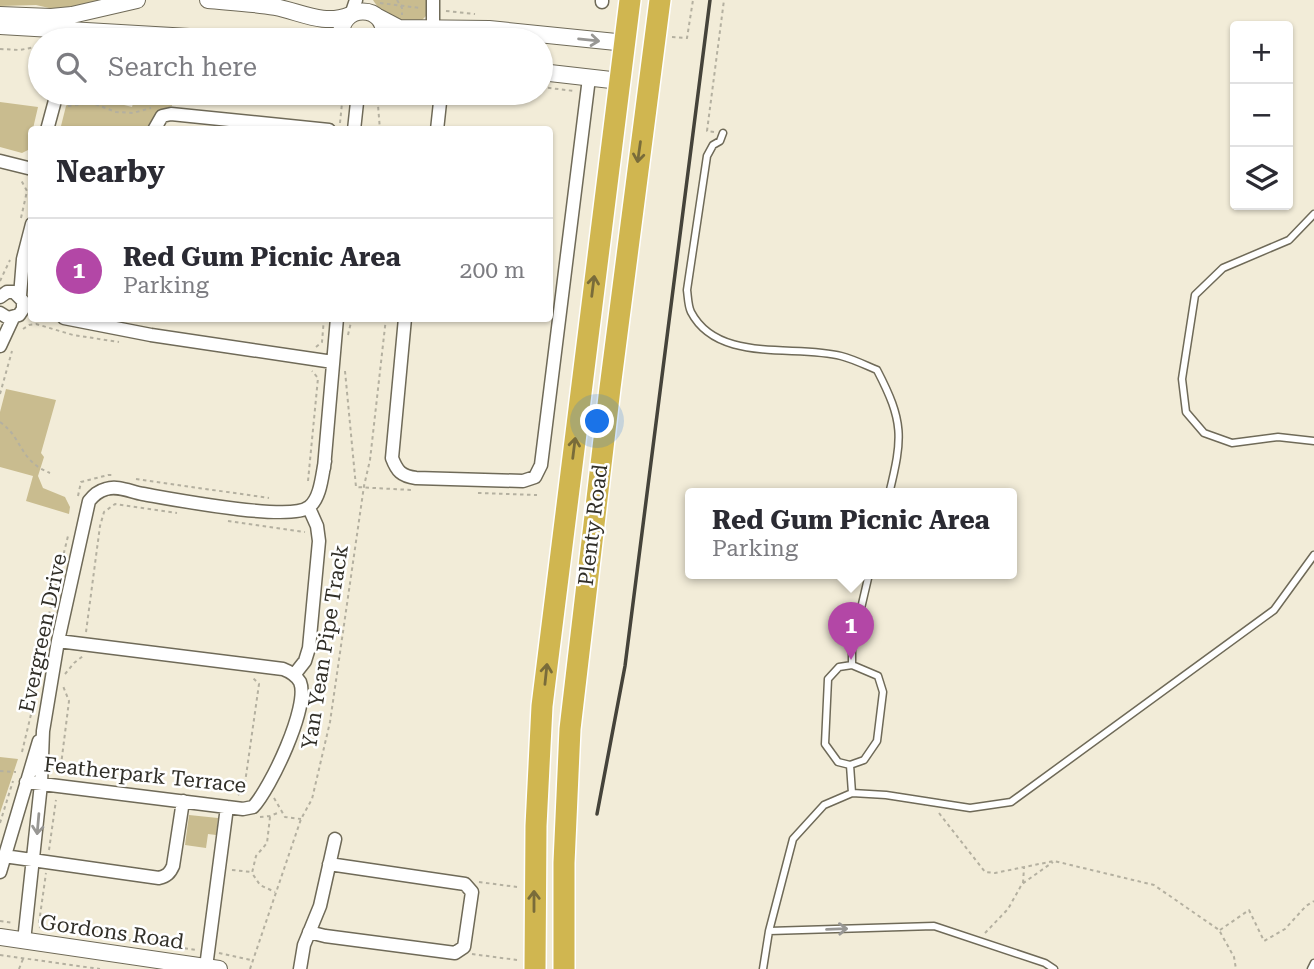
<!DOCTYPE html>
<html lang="en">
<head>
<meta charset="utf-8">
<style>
  body { margin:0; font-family:"Roboto Serif",serif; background:#f2f2f3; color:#2b2b33 }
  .controls { position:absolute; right:21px; top:21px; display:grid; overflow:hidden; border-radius:7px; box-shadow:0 2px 5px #0004 }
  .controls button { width:63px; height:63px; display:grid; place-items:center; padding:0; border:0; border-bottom:2px solid #e1e1e2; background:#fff; color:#2b2b33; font:35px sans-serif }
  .you { position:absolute; left:598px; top:422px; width:24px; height:24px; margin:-18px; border:5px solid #fff; border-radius:50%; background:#1a73e8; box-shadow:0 0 0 10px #1a73e833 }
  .badge { display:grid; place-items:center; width:46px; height:46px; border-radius:50%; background:#b347a6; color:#fff; font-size:23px; font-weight:700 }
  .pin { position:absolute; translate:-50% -58px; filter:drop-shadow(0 2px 4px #0008) }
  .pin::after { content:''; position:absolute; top:37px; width:24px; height:21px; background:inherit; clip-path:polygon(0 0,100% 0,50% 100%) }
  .popup { position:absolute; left:685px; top:488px; width:332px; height:91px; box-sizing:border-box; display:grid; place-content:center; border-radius:7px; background:#fff; filter:drop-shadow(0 2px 5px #0005); font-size:23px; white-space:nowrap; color:#7c7c81 }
  .popup b { font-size:26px; color:#2b2b33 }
  .popup::after { content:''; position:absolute; left:50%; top:100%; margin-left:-14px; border:14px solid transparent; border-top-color:#fff }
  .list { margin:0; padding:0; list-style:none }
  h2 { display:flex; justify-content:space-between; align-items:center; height:91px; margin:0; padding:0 28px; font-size:30px }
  h2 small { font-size:23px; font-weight:400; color:#7c7c81 }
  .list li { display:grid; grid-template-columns:46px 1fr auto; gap:21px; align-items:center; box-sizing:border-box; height:105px; padding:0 28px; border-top:2px solid #e1e1e2 }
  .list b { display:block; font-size:26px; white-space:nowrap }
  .list p { margin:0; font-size:23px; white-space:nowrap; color:#7c7c81 }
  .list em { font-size:23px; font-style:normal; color:#7c7c81 }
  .icon { flex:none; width:38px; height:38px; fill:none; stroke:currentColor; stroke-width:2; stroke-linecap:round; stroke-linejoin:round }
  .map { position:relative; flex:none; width:1314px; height:969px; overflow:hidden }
  .search { position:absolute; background:#fff; box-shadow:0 2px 5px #0004; left:28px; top:28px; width:525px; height:77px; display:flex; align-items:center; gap:18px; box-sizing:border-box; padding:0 24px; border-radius:38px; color:#7c7c81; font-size:26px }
  .panel { position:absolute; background:#fff; box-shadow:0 2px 5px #0004; left:28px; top:126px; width:525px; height:196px; border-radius:7px }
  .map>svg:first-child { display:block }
  .green { fill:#c9bc8f }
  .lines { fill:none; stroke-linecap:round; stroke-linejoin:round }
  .service-casing { stroke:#6f6a58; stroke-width:9 }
  .minor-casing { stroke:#6f6a58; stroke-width:15 }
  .tertiary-casing { stroke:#6f6a58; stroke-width:18 }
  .trunk-casing { stroke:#fff; stroke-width:24 }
  .path { stroke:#b4b0a0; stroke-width:2; stroke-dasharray:3.5 3.5; stroke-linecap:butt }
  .service { stroke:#fff; stroke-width:6 }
  .minor { stroke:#fff; stroke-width:12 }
  .tertiary { stroke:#fff; stroke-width:16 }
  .trunk { stroke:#d0b650; stroke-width:21 }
  .rail { stroke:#45433a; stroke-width:3.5 }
  .oneway { stroke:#989794 }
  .oneway2 { stroke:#796c3a }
  .labels { text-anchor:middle; stroke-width:5; stroke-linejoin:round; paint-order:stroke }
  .street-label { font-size:21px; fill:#312f28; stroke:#fff }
</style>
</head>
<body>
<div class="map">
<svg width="1314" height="969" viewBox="0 0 1314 969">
  <rect width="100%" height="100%" fill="#f2ecd8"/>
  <path class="green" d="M0 0H110L58 10 36 5 0 6Z
    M373 0H428L426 16 419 23C400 22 383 17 373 0Z
    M77 93 132 107 136 93H173L172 106 158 111 149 129 60 130 66 106Z
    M0 102 38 107 28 150 22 153 0 147Z
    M6 389 56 400 41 453 44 457 38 476 43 488 65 497 70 507 69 514 26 501 33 476 0 467V412Z
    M0 757 18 759 0 813Z
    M189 815 218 818 216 835 208 834 206 848 185 845Z"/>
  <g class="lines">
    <g class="service-casing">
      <path id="service" d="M723 133 720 141 713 145 707 156 687 290C688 297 688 306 691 312 718 364 796 344 841 356 853 359 865 365 877 370 904 422 903 437 889 494
        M1314 214 1289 240 1223 268 1195 295 1182 379 1186 412 1204 433 1232 443 1278 437 1314 441
        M852 665 878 676 883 692 877 741 864 760 850 765 838 762 825 744 828 679 839 667Z
        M852 665V647L869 574
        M850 765 852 793
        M769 931 934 926 1045 963 1054 969
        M763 969 769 931 793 839 824 805 852 793 886 795 970 808 1011 802 1274 610 1314 555
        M1311 969 1314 963"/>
    </g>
    <g class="minor-casing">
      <path id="minor" d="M602 0V2
        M351 15 356 0
        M433 29V0
        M47 130 57 93
        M154 130 162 116 171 114 329 130
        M354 130 358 93
        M437 130 441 93
        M0 161 32 169
        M20 296 23 259 32 224
        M0 297 7 292H14L23 301V309L19 315 8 318 0 313
        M64 318 151 335 333 362
        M405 318 392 458C397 471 401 476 416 478L523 481 535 477 541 465 589 78
        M0 346 13 318
        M324 468 337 318
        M294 675 305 661 309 648 319 541 317 526 309 508
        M26 782 243 809 253 807C270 789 310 706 300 682 296 675 291 672 283 669L58 641
        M4 856 159 878C167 876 170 873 173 866L183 801
        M0 872 39 741
        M309 932 325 936 455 953 464 947 472 892 465 884 329 864
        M24 941 41 784 43 731 58 641 89 501C94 495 98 491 106 489 118 485 131 492 143 494 172 499 290 522 309 507 321 498 322 474 325 461
        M206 967 227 807
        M300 969 304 945 320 906 335 839"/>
    </g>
    <g class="tertiary-casing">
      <path id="tertiary" d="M208 0C230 2 253 3 275 7 301 12 324 26 350 15
        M0 15 51 17 72 15 137 0
        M378 17 399 28 489 29 626 43
        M0 26 241 40
        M286 40 310 37 332 40
        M342 40C335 2 391 2 383 40
        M541 72 620 81
        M0 937 219 969"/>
    </g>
    <g class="trunk-casing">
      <path id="trunk" d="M535 969 536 826 542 706 630 0
        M564 969V863L570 729 610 388 660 0"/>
    </g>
    <path class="path" d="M397 0 402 8V15
      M380 3 420 8
      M446 11 475 14
      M672 37 687 38 693 0
      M0 49 20 50 40 46
      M541 87 574 91
      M377 93 380 130
      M67 103 75 93
      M158 104 161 93
      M68 106 92 103 116 112 133 113 151 108
      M340 123 343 93
      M714 132 707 131 724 0
      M29 156 32 143
      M21 218 27 191 21 180
      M0 281 10 260
      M23 329 29 325 36 324 73 335 119 342
      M348 335 352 318
      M316 347 322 342 324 318
      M345 371 356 487 412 490
      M0 394 12 351
      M0 422C23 438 19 461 50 473
      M136 479 269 498
      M308 481 318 378 312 371
      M478 493 537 495
      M78 496 81 482 108 475H113
      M228 521 305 532
      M86 632 100 526 104 512 115 504 177 513
      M65 674 74 663 83 656
      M22 752 33 706 40 651 68 536
      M0 771 16 772
      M60 773 69 701 63 686
      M238 795 244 790 259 684 252 677
      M274 798 285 817 301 819
      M939 813 985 872 995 873 1054 861 1154 885 1219 930 1234 957 1236 969
      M260 817 270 816 280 812
      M270 817 267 843 256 856 252 873 260 885 275 892
      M0 823 13 781
      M49 850 56 800
      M232 870 251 872
      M479 882 517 887
      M1023 883 1024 868
      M0 921 13 923
      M39 923 46 873
      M39 927 196 950
      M1220 930 1249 910 1264 941 1285 929 1306 906 1314 901
      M985 933 1008 909 1022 884 1053 862
      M219 953 251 960
      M472 954 517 960
      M0 955 100 969
      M19 969 23 959
      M250 969 301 819 312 799 330 722 364 486 370 460 386 318"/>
    <use href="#service" class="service"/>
    <use href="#minor" class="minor"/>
    <use href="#tertiary" class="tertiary"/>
    <use href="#trunk" class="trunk"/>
    <path class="rail" d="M597 814 625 666 710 0"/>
  </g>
  <defs><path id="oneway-shaft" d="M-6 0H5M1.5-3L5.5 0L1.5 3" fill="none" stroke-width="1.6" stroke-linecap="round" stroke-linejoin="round" transform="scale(1.75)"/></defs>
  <g class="oneway">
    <use href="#oneway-shaft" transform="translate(589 40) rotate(6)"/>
    <use href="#oneway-shaft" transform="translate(38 824) rotate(95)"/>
    <use href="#oneway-shaft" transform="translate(837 929) rotate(-2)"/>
  </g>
  <g class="oneway2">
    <use href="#oneway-shaft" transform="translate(639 152) rotate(98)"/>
    <use href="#oneway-shaft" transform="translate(593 286) rotate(-83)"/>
    <use href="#oneway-shaft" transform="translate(574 448) rotate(-83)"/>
    <use href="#oneway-shaft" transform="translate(546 674) rotate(-84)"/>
    <use href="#oneway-shaft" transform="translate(534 901) rotate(-90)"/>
  </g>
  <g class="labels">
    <g class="street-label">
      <text transform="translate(593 525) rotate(-83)" y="7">Plenty Road</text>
      <text transform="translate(43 633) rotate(-78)" y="7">Evergreen Drive</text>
      <text transform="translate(325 647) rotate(-81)" y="7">Yan Yean Pipe Track</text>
      <text transform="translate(145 775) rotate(6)" y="7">Featherpark Terrace</text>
      <text transform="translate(112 932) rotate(8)" y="7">Gordons Road</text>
    </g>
  </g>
</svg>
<div class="controls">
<button>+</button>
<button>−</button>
<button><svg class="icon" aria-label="layers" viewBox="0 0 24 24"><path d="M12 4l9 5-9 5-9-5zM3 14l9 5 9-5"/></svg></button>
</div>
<div class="you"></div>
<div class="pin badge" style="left:851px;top:660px">1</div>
<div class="popup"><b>Red Gum Picnic Area</b>Parking</div>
<div class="search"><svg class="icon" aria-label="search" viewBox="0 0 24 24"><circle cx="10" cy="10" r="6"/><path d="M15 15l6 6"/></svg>Search here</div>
<section class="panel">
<h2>Nearby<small></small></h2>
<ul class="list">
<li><span class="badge">1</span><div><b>Red Gum Picnic Area</b><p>Parking</p></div><em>200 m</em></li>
</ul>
</section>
</div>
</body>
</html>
